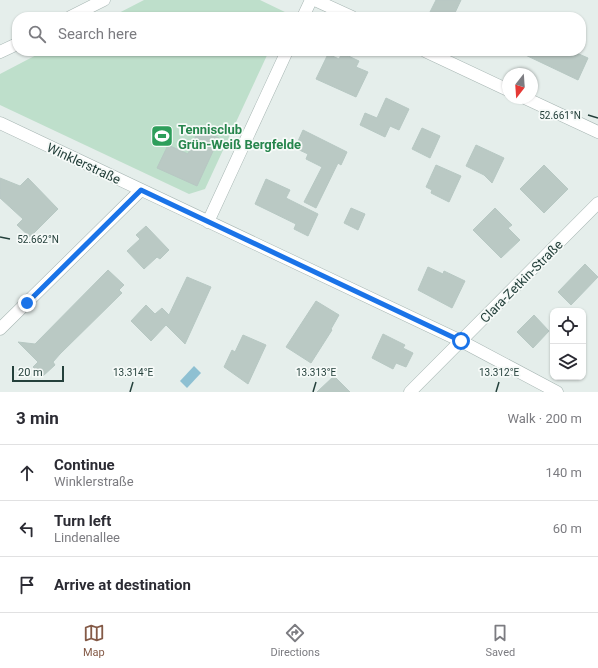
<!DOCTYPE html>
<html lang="en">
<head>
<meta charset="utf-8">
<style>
  body { margin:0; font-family:Roboto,sans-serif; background:#f2f2f3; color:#2b2b33 }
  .controls { position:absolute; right:12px; bottom:12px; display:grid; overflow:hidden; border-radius:8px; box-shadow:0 1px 3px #0004 }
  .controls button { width:36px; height:36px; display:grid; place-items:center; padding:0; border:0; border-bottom:1px solid #e1e1e2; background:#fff; color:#2b2b33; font:20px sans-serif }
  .compass { position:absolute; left:502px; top:68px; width:36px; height:36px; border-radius:50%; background:#fff; box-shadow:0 1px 3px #0004; rotate:197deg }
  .scale { position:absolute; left:12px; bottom:10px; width:52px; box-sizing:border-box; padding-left:4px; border:2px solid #24403b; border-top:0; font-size:11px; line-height:14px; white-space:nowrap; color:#24403b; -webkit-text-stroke:3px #f6faf8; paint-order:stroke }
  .stop { position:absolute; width:12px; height:12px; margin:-9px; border:3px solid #1a73e8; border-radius:50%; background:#fff }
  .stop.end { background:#1a73e8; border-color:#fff; box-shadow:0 1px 4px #0008 }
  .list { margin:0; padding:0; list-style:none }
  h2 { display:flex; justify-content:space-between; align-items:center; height:52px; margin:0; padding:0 16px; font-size:17px }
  h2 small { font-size:13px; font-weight:400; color:#7c7c81 }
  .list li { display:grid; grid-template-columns:26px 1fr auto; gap:12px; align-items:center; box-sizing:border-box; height:56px; padding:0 16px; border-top:1px solid #e1e1e2 }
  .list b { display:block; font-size:15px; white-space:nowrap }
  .list p { margin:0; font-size:13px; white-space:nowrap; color:#7c7c81 }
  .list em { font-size:13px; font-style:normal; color:#7c7c81 }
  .icon { flex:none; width:22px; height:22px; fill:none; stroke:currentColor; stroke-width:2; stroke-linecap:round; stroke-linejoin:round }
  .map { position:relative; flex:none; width:598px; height:392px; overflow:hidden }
  .search { position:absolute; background:#fff; box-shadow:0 1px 3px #0004; left:12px; right:12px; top:12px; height:44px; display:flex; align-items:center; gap:10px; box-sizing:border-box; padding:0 14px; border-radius:16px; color:#7c7c81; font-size:15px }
  .sheet { height:220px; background:#fff }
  nav { display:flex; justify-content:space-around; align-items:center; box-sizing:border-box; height:56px; border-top:1px solid #e1e1e2; background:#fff; font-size:11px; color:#7c7c81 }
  nav a { display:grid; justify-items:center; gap:2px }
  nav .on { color:#845a47 }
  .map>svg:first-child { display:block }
  .green { fill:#bedfcb }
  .water { fill:#8ec0d2 }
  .building { fill:#bac9c4; stroke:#b7c8c3 }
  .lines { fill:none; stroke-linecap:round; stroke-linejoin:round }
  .minor-casing { stroke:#a7b6b3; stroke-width:13 }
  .minor { stroke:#fff; stroke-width:12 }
  .route { stroke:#1a73e8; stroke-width:5 }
  .ticks { fill:none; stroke:#24403b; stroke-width:1.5 }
  .labels { text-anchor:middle; stroke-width:3.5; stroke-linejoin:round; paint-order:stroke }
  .leisure-label { font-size:13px; font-weight:bold; fill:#27864d; stroke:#f6faf8; text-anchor:start }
  .street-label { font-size:13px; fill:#24403b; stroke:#f6faf8 }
  .ticks-label { font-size:10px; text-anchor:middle; fill:#24403b; stroke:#f6faf8; stroke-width:3.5; stroke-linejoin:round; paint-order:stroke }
</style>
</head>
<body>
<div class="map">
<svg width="598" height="392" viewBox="0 0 598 392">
  <rect width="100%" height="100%" fill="#e5eeeb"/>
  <path class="green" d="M144 0H260L287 13 285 17H111Z
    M44 51H269L205 189 189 194 0 105V74Z"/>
  <path class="water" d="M194 366 201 373 187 388 180 381Z"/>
  <path class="building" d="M436 0H461L453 17H436L429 14Z
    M517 51H572L588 58 578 80Z
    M342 53 359 61 356 67 368 72 356 97 316 79 328 54 339 59Z
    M386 98 409 109 399 130 390 126 385 137 360 125 365 113 377 118Z
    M422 128 440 136 430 158 412 149Z
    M199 129 219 138 197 186 157 168 168 145 188 154Z
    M303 130 347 152 341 165 338 163 316 208 304 202 322 167 306 159 308 154 295 148Z
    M476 145 504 158 492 183 484 175 466 166Z
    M436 165 461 176 449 202 431 193 432 190 426 187Z
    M544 165 568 189 544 213 520 189Z
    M0 178 20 186 28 178 58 209 30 237 17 225 23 219 0 198Z
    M266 179 290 190 286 198 318 214 308 236 294 229 296 224 255 204Z
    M351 208 365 214 358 230 344 223Z
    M495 208 512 225 508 228 520 240 501 258 473 230Z
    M146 226 169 250 160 259 157 257 144 269 127 251 140 239 136 235Z
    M585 264 598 277 571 305 558 292Z
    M428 267 443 274 444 271 465 281 452 308 418 290Z
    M108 270 124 285 119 290 122 293 60 354 53 362 55 365 43 376 33 367 38 362 18 342 35 344Z
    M187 277 211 287 185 344 166 325 151 341 131 321 146 305 155 314 162 308 169 315Z
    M316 301 339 315 331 329 332 330 311 363 286 347Z
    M534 315 549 331 533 348 517 332Z
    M383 334 405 345 403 348 413 353 406 367 396 363 393 369 372 358Z
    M243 335 266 345 248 384 224 367 232 350 235 352Z
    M334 376 350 392H317Z"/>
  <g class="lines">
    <g class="minor-casing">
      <path id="minor" d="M315 0 352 17
        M70 17 104 0
        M303 17 311 0
        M425 51 508 90
        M0 52 17 44
        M525 98 598 132
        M0 123 461 341 557 392
        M208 222 287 51
        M0 329 141 190
        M410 392 598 203"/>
    </g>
    <use href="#minor" class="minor"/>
  </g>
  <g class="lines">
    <path class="route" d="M27 303 141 190 461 341"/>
  </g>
  <path class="ticks" d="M588 115 598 118M0 237 10 239M130 392 133 382M313 392 316 382M496 392 499 382"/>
  <defs>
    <g id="stadium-square" transform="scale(1.15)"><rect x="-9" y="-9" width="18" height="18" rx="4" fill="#2e9e5b" stroke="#f6faf8"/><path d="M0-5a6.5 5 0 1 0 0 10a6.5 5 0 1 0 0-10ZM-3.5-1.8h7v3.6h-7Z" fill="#fff"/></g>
  </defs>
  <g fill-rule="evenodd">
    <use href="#stadium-square" x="162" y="136"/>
  </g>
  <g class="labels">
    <g class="leisure-label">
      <text x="178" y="134">Tennisclub<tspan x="178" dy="15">Grün-Weiß Bergfelde</tspan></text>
    </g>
    <g class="street-label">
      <text transform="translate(84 163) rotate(25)" y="5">Winklerstraße</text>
      <text transform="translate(521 281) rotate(-45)" y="5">Clara-Zetkin-Straße</text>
    </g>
  </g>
  <g class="ticks-label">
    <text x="560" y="119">52.661°N</text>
    <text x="38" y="243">52.662°N</text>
    <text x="133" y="376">13.314°E</text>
    <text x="316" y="376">13.313°E</text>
    <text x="499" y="376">13.312°E</text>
  </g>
</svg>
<div class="controls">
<button><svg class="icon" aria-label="locate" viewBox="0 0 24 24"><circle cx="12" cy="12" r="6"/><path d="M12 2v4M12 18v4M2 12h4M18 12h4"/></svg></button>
<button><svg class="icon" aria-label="layers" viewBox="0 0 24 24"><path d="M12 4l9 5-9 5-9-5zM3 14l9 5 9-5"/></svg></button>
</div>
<svg class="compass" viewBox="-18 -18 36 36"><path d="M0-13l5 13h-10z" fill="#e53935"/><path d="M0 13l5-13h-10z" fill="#7c7c81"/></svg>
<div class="scale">20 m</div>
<div class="stop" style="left:461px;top:341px"></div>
<div class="stop end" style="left:27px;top:303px"></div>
<div class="search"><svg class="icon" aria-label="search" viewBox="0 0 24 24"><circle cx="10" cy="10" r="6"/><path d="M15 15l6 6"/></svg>Search here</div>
</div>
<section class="sheet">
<h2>3 min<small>Walk · 200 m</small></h2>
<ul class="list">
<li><svg class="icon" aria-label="ahead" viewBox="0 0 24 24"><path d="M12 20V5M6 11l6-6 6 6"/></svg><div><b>Continue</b><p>Winklerstraße</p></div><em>140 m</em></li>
<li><svg class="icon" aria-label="left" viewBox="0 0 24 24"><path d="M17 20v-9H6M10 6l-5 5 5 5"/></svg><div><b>Turn left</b><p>Lindenallee</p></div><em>60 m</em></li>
<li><svg class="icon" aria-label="arrive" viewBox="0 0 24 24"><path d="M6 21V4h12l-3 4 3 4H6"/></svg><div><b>Arrive at destination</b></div></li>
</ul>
</section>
<nav>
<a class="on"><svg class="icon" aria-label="map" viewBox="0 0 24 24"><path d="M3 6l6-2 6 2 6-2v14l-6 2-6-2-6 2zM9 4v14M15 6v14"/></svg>Map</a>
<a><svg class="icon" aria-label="directions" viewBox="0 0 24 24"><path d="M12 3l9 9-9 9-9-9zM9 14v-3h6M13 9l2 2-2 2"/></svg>Directions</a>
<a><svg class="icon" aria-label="saved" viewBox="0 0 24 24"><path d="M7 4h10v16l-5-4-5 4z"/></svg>Saved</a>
</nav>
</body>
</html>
